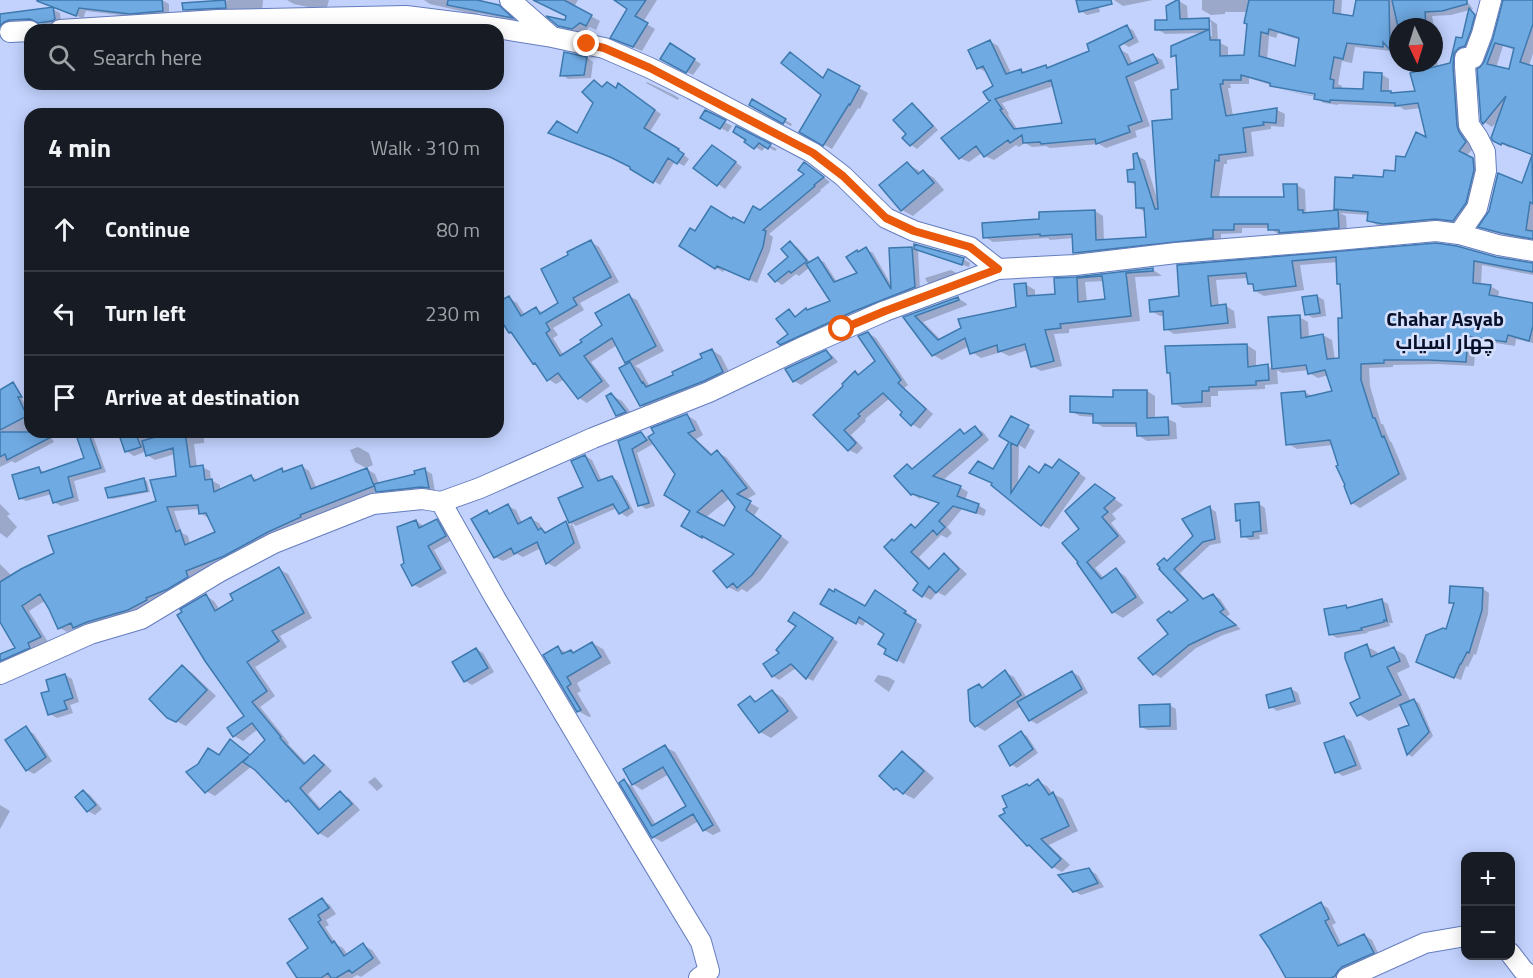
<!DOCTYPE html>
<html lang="en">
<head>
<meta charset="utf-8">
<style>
  body { margin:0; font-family:"Titillium Web",Cairo,sans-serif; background:#20242c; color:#f1f3f6 }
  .controls { position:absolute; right:18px; bottom:18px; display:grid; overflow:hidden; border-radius:12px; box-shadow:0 3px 15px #0003 }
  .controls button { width:54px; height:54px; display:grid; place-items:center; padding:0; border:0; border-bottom:2px solid #363941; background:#171b24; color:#f1f3f6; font:30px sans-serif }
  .compass { position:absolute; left:1389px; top:18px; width:54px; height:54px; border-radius:50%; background:#171b24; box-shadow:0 3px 15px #0003; rotate:176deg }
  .stop { position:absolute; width:18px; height:18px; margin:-14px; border:4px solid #ea580c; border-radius:50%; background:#fff }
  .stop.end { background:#ea580c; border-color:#fff; box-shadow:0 2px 6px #0008 }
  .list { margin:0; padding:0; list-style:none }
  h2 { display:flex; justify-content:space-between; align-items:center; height:78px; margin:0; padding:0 24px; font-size:26px }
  h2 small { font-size:20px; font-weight:400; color:#9ea1a6 }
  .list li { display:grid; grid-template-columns:39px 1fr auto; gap:18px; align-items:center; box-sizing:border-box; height:84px; padding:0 24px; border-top:2px solid #363941 }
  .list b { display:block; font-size:22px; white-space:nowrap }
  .list em { font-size:20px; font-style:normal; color:#9ea1a6 }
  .icon { flex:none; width:33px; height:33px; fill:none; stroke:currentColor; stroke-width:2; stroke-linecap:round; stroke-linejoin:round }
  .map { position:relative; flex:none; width:1533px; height:978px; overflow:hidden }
  .search { position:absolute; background:#171b24; box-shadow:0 3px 15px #0003; left:24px; top:24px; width:480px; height:66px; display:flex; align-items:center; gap:15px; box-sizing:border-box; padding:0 21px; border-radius:18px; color:#9ea1a6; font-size:22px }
  .panel { position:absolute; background:#171b24; box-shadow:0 3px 15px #0003; left:24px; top:108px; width:480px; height:330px; border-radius:18px }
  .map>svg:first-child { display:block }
  .shadow { fill:#0003; fill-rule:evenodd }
  .building { fill:#6faae3; stroke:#3e79ae; stroke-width:1.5; fill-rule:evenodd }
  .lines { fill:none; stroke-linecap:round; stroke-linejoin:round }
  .minor-casing { stroke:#657dbe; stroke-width:22 }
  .minor { stroke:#fff; stroke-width:20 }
  .route { stroke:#ea580c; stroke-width:8 }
  .labels { text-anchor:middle; stroke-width:5; stroke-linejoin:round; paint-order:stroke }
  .quarter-label { font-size:20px; font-weight:bold; fill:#091029; stroke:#d4e0fd }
</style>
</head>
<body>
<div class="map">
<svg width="1533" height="978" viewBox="0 0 1533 978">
  <rect width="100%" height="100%" fill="#c2d2fd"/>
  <path class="shadow" d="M58 0H162L169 4V15L138 17 86 11 83 18 63 11Z
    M231 0H263L262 12 194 15 184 9V4Z
    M287 0H329L326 11 294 4Z
    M424 0H483L481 3 499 7 507 12 517 21 478 13V15L430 4Z
    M534 0H578L574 7 600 21 596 30 590 27 582 33 568 30 558 25 566 22 568 16Z
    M629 0H657L643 22 655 29 642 51 620 42 629 8Z
    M1078 0H1097L1100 12 1087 15 1081 11Z
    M1114 0H1153L1123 6Z
    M1202 0H1342L1341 16 1354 17 1357 0H1466L1473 9 1451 15 1432 16 1434 27H1400L1398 23V53L1391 49V51L1355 47 1352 63 1342 61 1338 84 1342 86 1341 90 1364 91 1381 74 1389 79V92L1395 94 1416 92 1409 63H1434V30L1438 68 1451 64 1457 39 1463 40 1470 10 1477 15 1473 50 1474 148 1466 156 1481 165 1462 225 1392 228 1377 225 1368 220 1369 215 1340 213 1346 216 1347 232 1288 237 1283 234H1278L1270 228H1242V233L1221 234V242L1082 257 1074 252V238L1050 240 1048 238 993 242 985 237 1041 220 1095 211 1103 216 1104 241 1148 238 1145 212 1138 208 1136 186 1129 181 1136 170V155L1145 160 1157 198 1179 91 1178 59 1173 56V47L1203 33 1165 34 1157 29 1168 21 1179 1 1187 6 1188 20 1209 19 1217 24 1218 42 1228 47V57H1245L1248 12H1225V14L1211 15 1202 10ZM1208 22H1211L1212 36H1209ZM1278 33 1300 40 1296 68 1267 60 1269 36 1276 38ZM1249 78 1271 85 1276 88 1273 85 1322 94V97L1278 89 1316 97V98L1324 103 1338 105V104L1400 107 1405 110 1420 108 1428 139 1406 159 1397 173 1384 179 1335 209 1340 211 1306 214 1305 190 1297 185 1285 198H1219L1224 164H1227V160L1254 156 1251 132 1271 129V126L1284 127 1285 114 1277 110 1233 116 1228 88H1231L1230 84H1249Z
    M1504 0H1533V53L1529 66 1533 67V155L1511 147 1510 148 1494 140 1500 119 1492 127 1484 122 1481 69 1495 38ZM1503 46 1515 50 1510 71 1496 68Z
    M53 9 60 13 61 23 60 24 47 26 38 22 17 23 7 29 0 30V15Z
    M1126 27 1133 30 1139 42 1129 47 1122 43Z
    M990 41 998 46 1011 73 1021 70 1026 73 1046 66 1050 68 1119 49 1128 54 1133 65 1153 55 1162 60 1165 68 1134 82 1150 126 1135 131 1137 137 1106 148 1099 144 1050 148 1046 146 1032 147 1025 143 1019 147 1016 145 994 160 985 156 983 152 969 162 960 158 992 101 990 99 995 86 986 72 978 68ZM1054 86 1064 124 1018 130 1008 115 1009 114 1002 103Z
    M671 45 701 64 693 75 668 63Z
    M587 58 593 62 591 78 568 79 562 75Z
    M828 71 868 93 860 109 858 108 832 149 801 131 823 95 824 79Z
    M595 82 604 88 617 90 624 89 661 114 649 133 684 154V155L689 159 684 166 675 161 660 185 632 167 618 160 557 136 577 135 595 103Z
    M647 82 672 94 679 98 678 100 646 83Z
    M753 101 792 124 791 126 751 105Z
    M912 105 919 109 938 130 917 149 911 145Z
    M706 112 732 126 728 132 702 117Z
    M737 128 777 149 775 151 766 146 762 151 747 142 748 139Z
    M719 150 742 167 725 189 696 168Z
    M907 164 918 170 921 173 923 171 934 178 944 190 913 216 902 210Z
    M812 168 830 182 820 190 821 191 769 234 773 237 770 251 757 283 725 269 723 272 681 246 696 233 733 221 744 225Z
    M1530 188 1533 190V242L1489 231 1481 226Z
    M591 242 599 247 619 282 580 303 584 310 553 328 558 335 553 338 564 356 604 326 629 296 637 300 664 351 635 366 640 369 650 387 675 375 704 358 712 350 721 356 732 378 651 411 641 405 630 364 626 362 617 345 591 362 610 386 587 403 579 398 565 379 556 384 548 379 539 365 534 363 515 335 510 332 502 319 498 317V292L504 301 509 298 517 303 525 315 536 309 544 313 560 304 570 256Z
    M790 243 797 247 811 263 818 259 824 262 837 282 859 274V253L866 249 873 253 892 286 890 250 912 248 915 250 916 245 963 259 970 263 969 267 918 250 920 291 787 348 781 344 790 334 789 311 797 317 807 311 832 302 810 267 799 276 796 274 782 285 776 281 790 257Z
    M1436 245 1496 258 1533 264V275L1482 265 1481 285 1490 286 1499 291 1498 298 1533 305V343L1516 339 1515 346 1476 340 1474 366 1438 364 1393 365V367L1369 368 1370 386 1381 424H1383L1390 441 1392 443 1407 479 1360 508 1352 503 1333 445 1297 449 1288 444 1305 392 1313 397 1334 392 1329 375 1318 378 1309 373V370L1282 373 1277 370 1278 384 1265 385V389L1218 391V396H1211V407L1183 408 1173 403 1171 374 1169 373 1247 345 1256 351V367L1267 366 1273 369 1270 319 1299 317 1308 322 1309 338 1323 335 1332 340 1335 360H1341L1344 319 1338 262 1300 265 1304 290 1264 296 1255 291V286L1249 283 1248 278 1216 280 1219 307 1226 306 1234 311 1236 328 1174 334 1166 329 1165 316H1160L1151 311 1181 298 1179 266Z
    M1152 269 1162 276 1135 277 1140 321 1069 329V333L1054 334 1062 366 1041 371 1032 366 1028 350 1009 356 1001 352 981 358 972 352 969 346 942 360 933 355 905 318 958 298 967 304V305L923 322 941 340 1017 308 1025 284 1035 290V297L1056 295 1076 278ZM1104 281 1106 300 1087 302 1085 282Z
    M951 270 958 274 934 286 927 282 925 278Z
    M1317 296 1324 300 1326 316 1313 318 1306 314Z
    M868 333 876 338 908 385 904 388 933 414 920 429 912 424 904 412 890 398 865 419 866 421 851 435 863 448 857 454 849 450 815 415 845 386 855 373 860 376 877 361Z
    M826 352 833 356 838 362 801 385 794 381Z
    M17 389 27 408 30 409V432H48L54 442 15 463 12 461 0 467V392Z
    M1147 391 1155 396V419H1168L1176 423 1177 439 1147 441 1139 436 1138 427H1103L1094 422V417L1080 416 1071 411 1114 398Z
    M611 395 622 401 635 418 628 421 618 415Z
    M687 415 696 421 703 435 696 439 713 455 717 452 726 457 756 494 745 500 759 508 754 516 789 542 761 580 747 592 742 589 738 592 728 587 715 572 736 553 712 540 711 542 683 525 692 510 677 473 655 443 637 453 655 506 646 509 640 505 620 442 641 434 648 439ZM730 498 737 507 724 528 705 518Z
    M1012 418 1035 431 1025 449 1019 445 1018 485 1040 474 1067 465 1086 478 1049 529 1041 525 993 484V471L1011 441Z
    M975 428 983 432 989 440 942 481 960 487 968 492 965 500 978 505 986 510 984 516 962 509 947 527 952 533 947 538 941 535 919 557 931 569 944 555 952 560 967 574 945 596 937 592 931 600 923 596 920 583 894 542 911 526 916 529 940 504 922 497 920 499 912 494 907 466 914 470 960 431 966 435Z
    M80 432H90L92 433 106 472 74 481 79 501 61 506 54 502 52 494 26 501 20 498 39 469 46 473 86 459Z
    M124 432H152L155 438 173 432H204V443L194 444 197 467H202L210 471 211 480 220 485V491L251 476 259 481 282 470 286 473 302 466 309 471 317 489 367 469 375 474 379 484 417 476 425 470 432 474 435 491 429 490 384 495 378 491 307 519 308 522 233 559 193 576 195 581 154 605 82 632 76 628 67 632 60 628 46 600 29 611 48 642 35 648 37 652 0 664V656L17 649 0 619V564L11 575 158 502 178 477 175 454 155 460 147 455V451L134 456 126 451ZM200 509V513L208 518 217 533 190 544 188 536 182 533 174 511Z
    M358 447 369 453 373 465 366 468 355 462 350 450Z
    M585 456 592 460 602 481 612 477 618 481 634 512 627 517 621 513 617 508 576 526 572 523 581 548 555 567 547 563 541 548 523 557 517 554 503 561 495 557 487 512 491 514 508 506 516 510 522 523 531 519 539 523 543 530 548 533 566 523 572 526 560 499 585 488Z
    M144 480 147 481 150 492 112 499 109 498Z
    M1105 492 1123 505 1112 514 1116 519 1111 523 1126 542 1095 568 1104 578 1116 570 1125 576 1144 603 1123 618 1113 612 1079 564 1082 529Z
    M0 504 10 514 7 516 17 527 7 538 0 533Z
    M1259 504 1265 508 1268 534 1259 535 1260 539 1250 540 1243 536 1242 522 1238 520Z
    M1210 508 1216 512 1221 543 1210 545 1180 573 1205 600 1213 595 1220 599 1230 614 1226 617 1241 629 1223 635 1196 648 1161 678 1154 674 1140 658 1170 634 1172 614 1191 600 1168 562 1195 537Z
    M436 520 443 524 452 540 434 550 447 573 420 588 414 585 416 521 422 525 423 527Z
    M279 569 288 574 312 618 280 636 287 647 255 667 275 696 260 707 289 743 288 744 307 764 314 757 323 762 332 771 308 794 322 810 340 793 349 798 360 810 328 838 319 833 294 804 287 801 252 766 215 796 206 791 220 757 231 741 239 746 251 756 267 740 258 729 243 741 234 736 246 716 206 596 214 601 220 610Z
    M1483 589 1489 593 1488 614 1476 655 1474 654 1468 667 1466 666 1461 680 1424 665 1447 631 1455 605 1450 602Z
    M882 596 912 616 910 618 922 625 904 664 886 653 888 648 886 633 866 620 863 626 822 604 866 608Z
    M1381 600 1388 604 1393 623H1389L1390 626 1367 632 1368 633 1337 638 1330 634 1346 606 1350 609Z
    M801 617 838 642 813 681 807 678 796 668 779 680 773 676 765 665 781 653 799 626Z
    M592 643 603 649 611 663 577 683 581 691 577 693 591 716 589 717 578 711 545 655 558 648 567 653 571 651 575 654Z
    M1366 646 1377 652 1378 655 1394 649 1405 655 1410 667 1397 673 1411 702 1414 700 1419 703 1433 736 1412 757 1408 754 1411 726 1402 705 1369 721 1358 714 1362 699Z
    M476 649 483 653 494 672 472 685 465 681Z
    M183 667 192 673 216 696 186 726 168 717Z
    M1005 672 1014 677 1027 698 1072 672 1079 676 1088 693 1037 724 1030 720 1021 706 985 731 976 726 979 685 984 689Z
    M65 675 72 679 79 702 70 705 73 713 57 718 50 714 51 692Z
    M878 675 888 677 895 681 889 692 874 681Z
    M1291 689 1298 693 1301 704 1277 711 1271 707Z
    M772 691 783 698 798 718 771 738 760 732 750 698 758 702Z
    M1169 705 1176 709 1177 730H1148L1141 727Z
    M27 730 34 734 52 761 34 774 27 770Z
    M1021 733 1027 736 1038 753 1017 768 1011 764Z
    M1344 737 1351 741 1362 769 1343 776 1336 772Z
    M665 747 675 752 721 831 713 835 704 830 699 821 662 842 653 837 624 781 633 787 656 825 688 807 669 774 642 790 633 784Z
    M902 753 913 759 934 778 914 799 895 789Z
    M375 777 383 786 377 791 368 782Z
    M1038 781 1048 787 1052 793 1063 799 1078 831 1049 845 1070 865 1062 872 1053 867 1037 850 1028 845 1006 814Z
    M84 791 90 795 102 809 95 815 88 811Z
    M0 805 10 811 0 829Z
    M1089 870 1096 874 1104 887 1081 895 1074 891Z
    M322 900 330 905 336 914 326 920 329 925 325 927 337 945 343 948 348 955 363 945 372 950 381 963 361 977 357 975 352 978H299L310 948 291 920Z
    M1321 904 1328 908 1336 923 1332 925 1342 946 1364 935 1372 940 1380 957 1344 978H1288Z"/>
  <path class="building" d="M37 0H162L163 11 130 14 79 8 76 16 37 1Z
    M225 0 226 8 183 10 182 3Z
    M448 0H477L499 5 513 18 447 5Z
    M533 0H564L592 15 586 26 580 23 572 29 558 26 546 16 565 20 566 16Z
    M614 0H646L635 16 648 23 633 47 610 38 627 9Z
    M1076 0H1111L1112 4 1079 12Z
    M1177 0H1179L1180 19 1209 18 1210 40H1220V56L1244 55 1247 24 1244 23 1249 0H1334L1333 13 1353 16 1356 0H1389L1390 50 1383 42V47L1347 43 1343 59 1334 57 1330 79 1334 80 1333 88 1363 89 1364 72 1382 73 1381 91H1391V93L1415 91 1410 73 1450 63 1456 37 1462 38 1469 8 1475 15 1471 30 1465 46 1459 48 1454 53 1453 67 1457 126 1459 132 1466 142 1459 151 1473 158 1474 170 1466 203 1453 221 1435 219 1383 224 1367 221 1368 212 1334 209 1335 177 1353 178V175L1383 177 1384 170 1395 171 1396 156 1405 157 1416 132 1426 137 1418 103 1395 106V103L1330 100V102L1314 99 1315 94 1270 86V83L1241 75V80H1223V84H1220L1226 116 1277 108 1276 123 1263 122 1264 125 1243 128 1246 152 1219 155V161L1215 160 1211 197H1284L1283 184H1297L1298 210H1303V213L1338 210 1339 228 1279 233V230H1268V224H1234V230H1213V238L1073 253 1072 234 1040 236V234L983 238 982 223 1039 219V212L1095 210 1096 240 1146 237 1144 208H1136L1135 182H1128L1127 170 1134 169 1133 154 1137 153 1155 209H1158L1152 121 1172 119 1171 90 1178 89 1176 55 1171 57V46L1210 29 1155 30V20H1167L1166 6ZM1269 29 1299 38 1295 66 1259 56 1261 32 1268 34Z
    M1392 0H1467V4L1442 11 1425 12 1426 27H1398Z
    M1503 0H1533V24L1520 62 1533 66V155L1502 143 1501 145 1493 141 1491 138 1506 96 1483 124 1481 121 1477 69 1480 67 1484 62 1493 38ZM1495 43 1514 48 1509 69 1487 64Z
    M53 7 55 19 52 21 38 23 30 19 9 20 4 22 0 26V14Z
    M1127 25 1133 38 1119 46 1128 65 1153 54 1158 63 1126 77 1142 121 1128 126 1130 132 1096 144 1095 139 1041 144 1040 142 1023 143 1022 135 1010 143 1008 140 984 157 976 146 959 159 941 138 991 100 989 101 983 92 993 86 983 66 977 69 968 50 990 40 1006 74 1021 69 1022 73 1046 65 1047 68 1089 51 1087 44ZM1051 80 1062 123 1014 129 1000 110 1002 109 995 99Z
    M670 43 695 59 686 73 660 59Z
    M564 52 587 57 584 75 560 76Z
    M790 52 823 78 828 69 860 86 850 105 849 104 823 146 799 132 821 95 781 63Z
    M594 80 602 87 607 82 616 88 618 83 655 110 644 128 679 149 678 150 684 154 677 164 668 158 653 183 630 169V167L610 157 548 133 557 121 577 133 593 103 582 92Z
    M752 99 786 119 783 124 749 105Z
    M912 103 933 126 910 146 902 138 906 134 893 120Z
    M705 110 726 120 720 129 700 118Z
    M736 126 771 144 768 149 759 143 754 149 744 142 746 140 733 132Z
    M712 145 736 162 717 186 693 168Z
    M1532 155 1533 204 1530 202 1526 230 1533 231V239L1501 233 1478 227 1489 211 1498 173 1522 183Z
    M804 162 824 177 814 185 815 186 763 230 766 231 763 247 749 280 717 266 715 269 679 246 690 228 695 231 711 206 732 219 733 217 744 223 753 206 760 210 804 174 798 170Z
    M907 162 918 174 923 170 934 183 901 211 879 185Z
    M591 240 611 277 573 298 577 305 546 323 550 330 546 333 560 356 582 342 580 340 602 325 595 313 629 294 656 346 625 363 612 338 584 356 602 381 578 399 558 373 547 381 535 363 533 364 511 332 509 333 498 316V302L509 296 521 316 536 307 540 314 558 303 541 269 568 255 567 252Z
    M790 241 807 261 791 273 789 271 775 282 768 274 788 257 781 249Z
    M1436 243 1457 246 1496 257 1533 263V272L1474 261 1473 283 1491 285 1489 295 1533 303V326L1529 341 1508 335 1506 342 1468 336 1466 362 1428 360H1384V363L1361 364V380L1373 418H1375L1382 437 1384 436 1399 474 1351 504 1344 486 1345 485 1336 466 1338 465 1330 440 1286 445 1281 393 1305 391 1306 397 1332 391 1325 370 1308 374 1306 365 1272 369 1268 317 1300 315 1301 338 1323 334 1327 359 1339 358 1338 318H1342L1340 284H1337L1336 257 1292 261 1296 286 1254 291 1253 284H1248L1246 273 1208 276 1211 306 1226 304 1228 323 1164 330 1163 311 1150 312 1149 300 1179 296 1177 265Z
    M914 244 964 258 962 265 914 249Z
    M866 247 891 289 889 248 912 247 915 287 852 312 780 345 777 342 788 334 776 319 789 309 795 317 806 308 807 310 830 301 806 264 818 257 834 282 857 273 846 257 857 250 858 252Z
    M1153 268V271L1126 273 1131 316 1060 324 1061 328 1045 330 1054 361 1031 367 1025 344 998 352 997 345 970 354 965 338 932 356 903 317 958 297 959 300 915 316 938 340 961 328 958 319 1016 307 1014 284 1026 283 1027 296 1055 294 1054 278 1076 277ZM1102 276 1105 299 1078 302 1077 278Z
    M1317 295 1320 313 1305 315 1302 297Z
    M868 332 901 380 898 383 926 409 911 426 900 415 902 412 883 393 858 414 860 416 844 430 856 443 848 451 813 415 843 386 842 384 855 371 858 375 875 361 858 336Z
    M1247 344 1248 367 1268 364 1269 380 1256 381V385L1209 387V391H1202V402L1172 404 1170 373H1167L1165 346Z
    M712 349 723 372 704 381 640 406 619 368 630 362 642 383 643 382 646 387 673 375 672 372 702 358 700 354Z
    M826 350 832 358 793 382 785 369Z
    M13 382 22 397H18L27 416 0 430V390Z
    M1113 390H1147V418L1168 417 1169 435 1137 436 1136 423H1093V414L1070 412V396L1113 397Z
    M611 393 626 412 616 416 606 396Z
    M687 414 695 430 688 433 711 455 717 450 747 488 737 494 751 501 746 510 781 536 752 575 737 588 733 583 727 588 713 571 734 554 702 536V538L681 526 690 511 664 495 675 474 648 437 654 433 651 428ZM722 490 735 507 724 526 697 512Z
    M1011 416 1029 425 1017 446 1011 443V493L1029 466 1039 473 1045 464 1052 468 1059 459 1079 473 1041 526 991 485 992 483 969 473 978 461 993 469 1009 442 999 436Z
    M975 426 982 435 933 476 961 486 957 496 979 504 976 513 953 506 939 521 945 527 937 535 933 530 911 552 929 569 944 553 959 569 936 593 929 586 922 597 913 590 918 583 884 547 892 539 894 541 911 524 915 528 939 503 913 494 911 495 894 476 907 464 912 469 960 429 964 434Z
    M0 432H61L7 460 5 454 0 457Z
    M75 432H88L101 468 68 477 73 497 53 503 49 490 19 499 12 475 39 467 41 473 84 458Z
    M118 432H135L141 447 125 452Z
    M172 432H185L190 467 203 465 205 480 212 479 214 492 251 475 254 481 282 468 283 472 302 465 311 489 367 468 374 486 300 515 301 517 268 532 224 556 186 571 188 577 168 589 146 598 147 600 128 610 87 622 73 628 71 623 58 629 49 609 40 594 22 606 41 637 28 643 30 648 0 661V654L15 648 0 622V582L21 569 54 553 48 536 156 501 150 480 176 476 173 448 146 456 142 441ZM198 505 199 514 206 513 215 532 185 545 180 530 176 532 167 507Z
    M641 432 647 440 632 449 649 503 638 506 618 441Z
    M585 455 598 481 612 476 629 508 619 514 613 504 569 523 558 498 583 487 571 461Z
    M425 468 429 488 421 487 376 492 374 484 415 474 414 471Z
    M144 478 147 491 108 498 105 488Z
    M1095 484 1115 498 1104 508 1108 512 1102 517 1118 536 1087 562 1101 579 1116 568 1136 597 1112 613 1077 563 1078 562 1062 543 1079 529 1065 511Z
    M1259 502 1261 531 1253 532V536L1241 537 1240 520 1236 521 1235 504Z
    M508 504 518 524 531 517 538 530 541 528 545 533 566 521 574 543 546 564 537 542 514 554 511 548 494 558 471 519 487 510 489 514Z
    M1210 506 1215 539 1203 542 1174 569 1203 599 1213 594 1224 609 1220 612 1236 625 1216 632 1189 645 1153 675 1138 658 1168 634 1157 620 1169 611 1171 613 1188 600 1159 569 1160 568 1157 564 1164 558 1167 561 1193 536 1182 519Z
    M437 519 446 536 428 546 441 569 412 586 401 565 404 563 397 527 416 520 419 528Z
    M279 567 304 613 272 631 279 641 247 662 267 691 252 702 281 737 280 738 304 764 314 755 324 765 300 788 319 810 340 791 352 804 318 834 288 800 286 802 255 770 243 762 249 756 205 793 186 772 198 764 208 748 219 755 230 739 250 755 265 740 252 723 233 737 227 728 244 716 205 661 177 615 182 612 180 609 206 594 215 611 233 600 230 594Z
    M1450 586 1483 588 1482 610 1469 653 1467 652 1461 664H1460L1454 678 1416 662 1426 635 1443 628 1446 629 1454 603H1449Z
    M829 589 834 592 835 589 865 606 875 590 906 611 904 613 916 620 897 661 884 654 886 649 878 644 884 634 859 617 856 624 820 604Z
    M1382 599 1387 621 1384 620V622L1361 628 1362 630 1329 635 1324 609 1346 605 1347 608Z
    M794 612 833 638 806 679 791 664 772 677 763 664 779 653 776 650 796 626 788 621Z
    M592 642 601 657 567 677 571 684 567 687 581 710 577 712 543 655 558 646 562 654 571 650 573 653Z
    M1367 644 1371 657 1394 647 1400 661 1387 667 1401 695 1357 716 1350 703 1360 698 1345 658V653Z
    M476 648 488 668 464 682 452 662Z
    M182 665 207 690 176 722 167 718 149 699Z
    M1005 670 1021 695 975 727 970 721 968 690 979 684 982 688Z
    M1072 671 1082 689 1029 721 1017 702Z
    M65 674 73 698 64 701 67 709 48 715 41 693 49 691 46 680Z
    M1291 688 1295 701 1269 708 1266 695Z
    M772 690 788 711 759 733 738 705 750 696 755 702Z
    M1414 699 1429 732 1407 755 1398 729 1409 725 1400 705Z
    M1170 704V726L1140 727 1139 705Z
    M26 726 46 757 26 771 5 740Z
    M1021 731 1033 749 1010 766 999 746Z
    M1344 736 1356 765 1335 773 1324 743Z
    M665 745 713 825 703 831 693 814 652 838 619 783 624 779 652 826 686 806 663 767 632 785 623 769Z
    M902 751 924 771 903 794 896 788 894 790 879 776Z
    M1038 779 1049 795 1053 792 1069 826 1041 839 1061 859 1052 868 1029 845 1027 846 999 816 1005 813 1003 809 1007 807 1002 796 1027 784 1029 786Z
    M83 790 96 805 87 812 75 797Z
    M1089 868 1098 883 1073 892 1058 875Z
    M322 898 329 908 318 915 321 920 318 922 332 943 334 941 344 956 363 943 373 958 352 973 349 970 336 978H331L328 973 321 978H297L287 963 308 948 289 919Z
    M1321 902 1329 919 1325 921 1338 946 1364 934 1374 953 1342 967 1338 971 1335 976 1331 978H1286L1269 948 1260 935Z"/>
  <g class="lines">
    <g class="minor-casing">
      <path id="minor" d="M510 0 552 37 604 48 650 68 692 89 813 153 843 176 886 218 914 231 970 247 998 269
        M60 30 218 20 406 16 478 25 552 37
        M10 32 30 31
        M1459 234 1477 208 1486 171 1485 152 1478 138 1469 125 1465 66V58H1473L1482 34 1491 0
        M441 502 495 598 641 843 701 942 709 971 699 978
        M0 674 90 634 141 619 219 572 274 543 373 504 422 499 441 502 480 488 593 438 709 392 801 348 885 311 998 269 1075 265 1176 253 1315 242 1436 231 1459 234 1498 245 1533 251
        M1510 953 1523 970 1533 978
        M1347 978 1425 943 1466 936"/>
    </g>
    <use href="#minor" class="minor"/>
  </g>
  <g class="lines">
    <path class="route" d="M587 44 604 48 650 68 813 153 843 176 886 218 914 231 970 247 998 269 885 311 842 329"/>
  </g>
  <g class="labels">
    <g class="quarter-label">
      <text x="1445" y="326">Chahar Asyab<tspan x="1445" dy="23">چهار اسیاب</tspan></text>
    </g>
  </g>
</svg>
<div class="controls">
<button>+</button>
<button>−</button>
</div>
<svg class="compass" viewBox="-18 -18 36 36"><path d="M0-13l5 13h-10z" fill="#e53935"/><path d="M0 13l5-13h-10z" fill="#9ea1a6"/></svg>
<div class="stop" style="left:842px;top:329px"></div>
<div class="stop end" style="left:587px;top:44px"></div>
<div class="search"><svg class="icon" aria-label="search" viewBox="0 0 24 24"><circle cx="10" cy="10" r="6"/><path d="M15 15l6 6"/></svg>Search here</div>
<section class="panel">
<h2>4 min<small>Walk · 310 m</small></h2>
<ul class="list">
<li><svg class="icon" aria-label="ahead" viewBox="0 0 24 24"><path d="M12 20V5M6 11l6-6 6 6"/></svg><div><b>Continue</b></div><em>80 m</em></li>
<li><svg class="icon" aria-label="left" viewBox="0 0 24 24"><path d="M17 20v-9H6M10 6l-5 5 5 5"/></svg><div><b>Turn left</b></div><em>230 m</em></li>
<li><svg class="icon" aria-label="arrive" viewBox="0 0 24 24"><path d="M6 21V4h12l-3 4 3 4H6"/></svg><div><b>Arrive at destination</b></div></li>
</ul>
</section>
</div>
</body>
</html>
